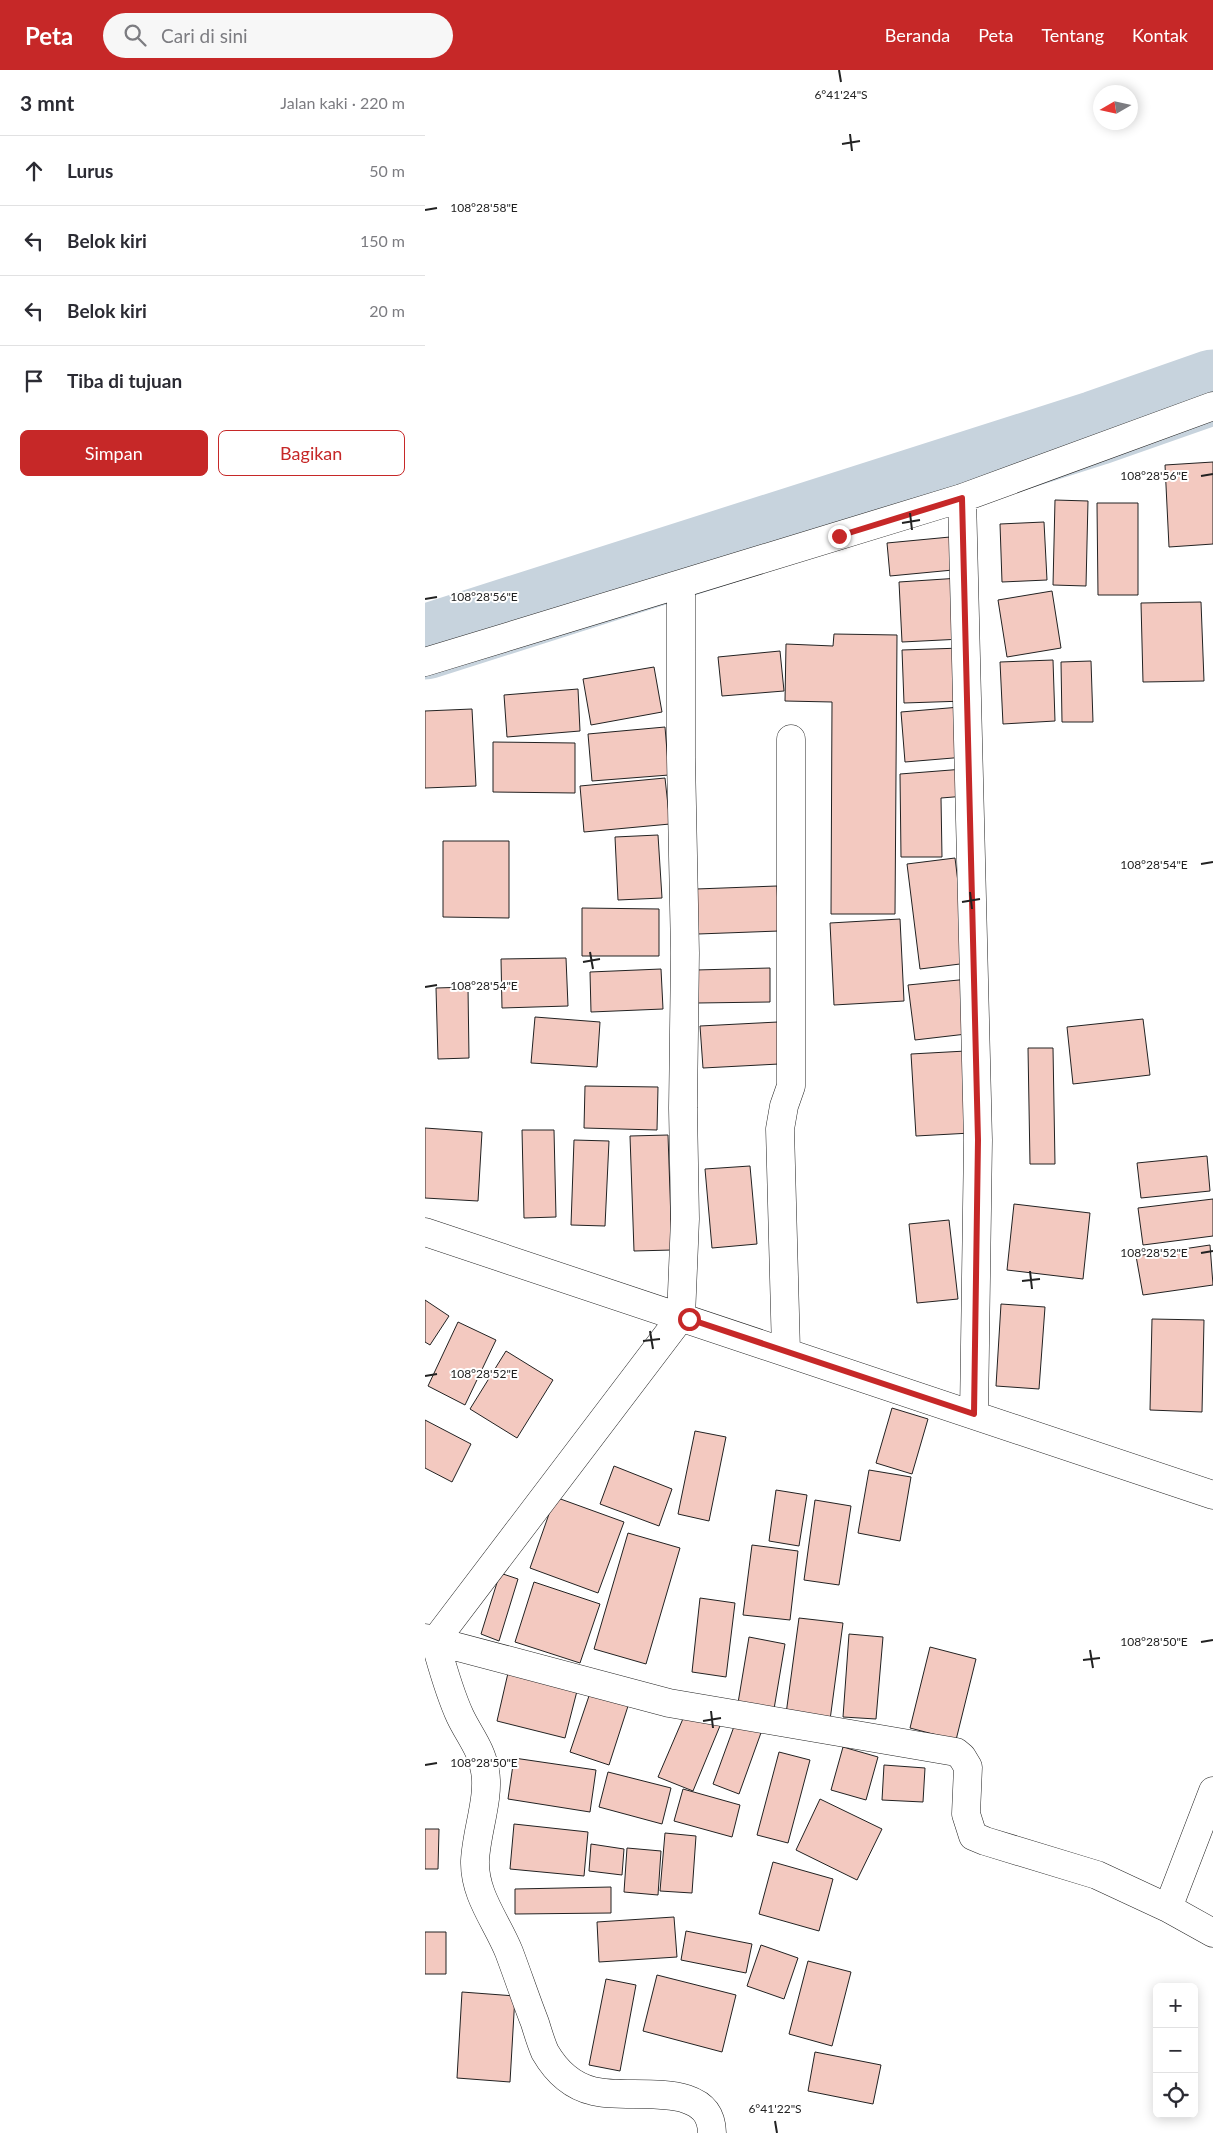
<!DOCTYPE html>
<html lang="id">
<head>
<meta charset="utf-8">
<style>
  body { margin:0; font-family:Lato,sans-serif; background:#f7f7f7; color:#2b2b33 }
  .controls { position:absolute; right:15px; bottom:15px; display:grid; overflow:hidden; border-radius:8px; box-shadow:0 2px 12px #0003 }
  .controls button { width:45px; height:45px; display:grid; place-items:center; padding:0; border:0; border-bottom:1px solid #e1e1e2; background:#fff; color:#2b2b33; font:25px sans-serif }
  .compass { position:absolute; left:668px; top:15px; width:45px; height:45px; border-radius:50%; background:#fff; box-shadow:0 2px 12px #0003; rotate:261deg }
  .stop { position:absolute; width:15px; height:15px; margin:-11px; border:4px solid #c62828; border-radius:50%; background:#fff }
  .stop.end { background:#c62828; border-color:#fff; box-shadow:0 1px 5px #0008 }
  .list { margin:0; padding:0; list-style:none }
  h2 { display:flex; justify-content:space-between; align-items:center; height:65px; margin:0; padding:0 20px; font-size:21px }
  h2 small { font-size:16px; font-weight:400; color:#7c7c81 }
  .list li { display:grid; grid-template-columns:32px 1fr auto; gap:15px; align-items:center; box-sizing:border-box; height:70px; padding:0 20px; border-top:1px solid #e1e1e2 }
  .list b { display:block; font-size:19px; white-space:nowrap }
  .list em { font-size:16px; font-style:normal; color:#7c7c81 }
  .actions { display:flex; gap:10px; padding:15px 20px }
  .actions a { flex:1; padding:11px 0; border:1px solid #c62828; border-radius:8px; text-align:center; font-size:18px; color:#c62828 }
  .actions .main { background:#c62828; color:#fff }
  .icon { flex:none; width:28px; height:28px; fill:none; stroke:currentColor; stroke-width:2; stroke-linecap:round; stroke-linejoin:round }
  .map { position:relative; flex:none; width:788px; height:2063px; overflow:hidden }
  header { display:flex; align-items:center; gap:30px; box-sizing:border-box; height:70px; padding:0 25px; background:#c62828; color:#fff }
  header strong { font-size:24px }
  nav { display:flex; gap:28px; margin-inline-start:auto; font-size:18px }
  .search { width:350px; height:45px; background:#f7f7f7; display:flex; align-items:center; gap:12px; box-sizing:border-box; padding:0 18px; border-radius:28px; color:#7c7c81; font-size:19px }
  main { display:flex }
  aside { flex:1; background:#fff }
  .map>svg:first-child { display:block }
  .lines { fill:none; stroke-linecap:round; stroke-linejoin:round }
  .river { stroke:#c7d3dd; stroke-width:75 }
  .building { fill:#f3c9c0; stroke:#222 }
  .street-casing { stroke:#222; stroke-width:29 }
  .street { stroke:#fff; stroke-width:28 }
  .route { stroke:#c62828; stroke-width:6 }
  .ticks { fill:none; stroke:#222; stroke-width:2 }
  .ticks-label { font-size:12px; text-anchor:middle; fill:#222; stroke:#fff; stroke-width:4; stroke-linejoin:round; paint-order:stroke }
</style>
</head>
<body>
<header>
<strong>Peta</strong>
<div class="search"><svg class="icon" aria-label="search" viewBox="0 0 24 24"><circle cx="10" cy="10" r="6"/><path d="M15 15l6 6"/></svg>Cari di sini</div>
<nav><a>Beranda</a><a>Peta</a><a>Tentang</a><a>Kontak</a></nav>
</header>
<main>
<aside>
<h2>3 mnt<small>Jalan kaki · 220 m</small></h2>
<ul class="list">
<li><svg class="icon" aria-label="ahead" viewBox="0 0 24 24"><path d="M12 20V5M6 11l6-6 6 6"/></svg><div><b>Lurus</b></div><em>50 m</em></li>
<li><svg class="icon" aria-label="left" viewBox="0 0 24 24"><path d="M17 20v-9H6M10 6l-5 5 5 5"/></svg><div><b>Belok kiri</b></div><em>150 m</em></li>
<li><svg class="icon" aria-label="left" viewBox="0 0 24 24"><path d="M17 20v-9H6M10 6l-5 5 5 5"/></svg><div><b>Belok kiri</b></div><em>20 m</em></li>
<li><svg class="icon" aria-label="arrive" viewBox="0 0 24 24"><path d="M6 21V4h12l-3 4 3 4H6"/></svg><div><b>Tiba di tujuan</b></div></li>
</ul>
<div class="actions"><a class="main">Simpan</a><a>Bagikan</a></div>
</aside>
<div class="map">
<svg width="788" height="2063" viewBox="0 0 788 2063">
  <rect width="100%" height="100%" fill="#fff"/>
  <g class="lines">
    <path class="river" d="M0 572 671 358 788 317"/>
  </g>
  <path class="building" d="M788 392V474L744 477 740 395Z
    M630 430 663 431 661 516 628 515Z
    M672 433H713V525H673Z
    M619 452 622 510 577 512 575 454Z
    M525 467 528 500 465 506 462 473Z
    M535 508 537 569 477 572 474 512Z
    M627 521 636 578 582 587 573 530Z
    M776 532 779 611 718 612 716 533Z
    M409 564 472 565 470 844H406L407 632 360 631 361 574 408 576Z
    M537 578 540 631 479 633 477 580Z
    M355 581 359 621 297 626 293 587Z
    M628 590 630 651 578 654 575 592Z
    M666 591 668 652H637L636 592Z
    M229 597 237 642 166 655 158 609Z
    M153 619 155 661 82 667 79 625Z
    M535 637 540 687 480 692 476 642Z
    M47 639 51 716 0 718V641Z
    M240 657 244 705 167 711 163 664Z
    M68 672 150 673V723L68 722Z
    M539 699 541 726 516 728 517 787H476L475 704Z
    M240 708 245 754 159 762 155 716Z
    M233 765 237 828 193 830 190 767Z
    M18 771H84V848L18 847Z
    M530 788 543 893 495 899 482 794Z
    M352 816 354 861 273 864 271 819Z
    M157 838 234 839V886H157Z
    M475 849 479 931 409 935 405 853Z
    M141 888 143 936 77 938 76 889Z
    M345 898V932L272 933 271 900Z
    M236 899 238 939 166 942 165 902Z
    M544 909 550 963 490 970 483 915Z
    M43 917 44 988 13 989 11 918Z
    M110 947 175 952 172 997 106 993Z
    M718 949 725 1005 648 1014 642 957Z
    M353 952 354 994 278 998 275 956Z
    M603 978H628L630 1094H605Z
    M541 981 546 1063 491 1066 486 984Z
    M160 1016 233 1017 232 1060 159 1058Z
    M0 1058 57 1062 53 1131 0 1128Z
    M97 1060H129L131 1147 99 1148Z
    M243 1065 247 1180 209 1181 205 1066Z
    M149 1070 184 1071 180 1156 146 1155Z
    M782 1086 785 1121 716 1128 712 1093Z
    M325 1096 332 1174 287 1178 280 1099Z
    M788 1129V1166L718 1175 713 1138Z
    M589 1134 665 1143 658 1209 582 1200Z
    M524 1150 533 1229 492 1233 484 1154Z
    M785 1175 788 1215 718 1225 711 1186Z
    M0 1230 24 1246 5 1275 0 1272Z
    M576 1234 620 1237 614 1319 571 1316Z
    M727 1249 779 1250 777 1342 725 1340Z
    M33 1252 71 1270 40 1335 3 1316Z
    M81 1281 128 1310 92 1368 45 1339Z
    M467 1338 503 1349 487 1404 451 1393Z
    M0 1350 46 1374 27 1412 0 1398Z
    M270 1361 301 1367 284 1451 253 1444Z
    M189 1396 247 1419 234 1456 175 1434Z
    M444 1400 486 1407 475 1471 433 1463Z
    M351 1420 382 1425 374 1476 344 1471Z
    M130 1427 199 1452 173 1523 105 1498Z
    M390 1430 426 1436 414 1515 379 1510Z
    M203 1463 255 1478 221 1594 169 1579Z
    M327 1475 373 1481 365 1550 318 1545Z
    M75 1503 93 1509 74 1571 56 1564Z
    M109 1512 175 1534 155 1593 90 1572Z
    M275 1528 310 1533 301 1607 267 1602Z
    M374 1548 418 1553 405 1650 361 1644Z
    M424 1564 458 1567 451 1649 418 1647Z
    M324 1567 360 1574 349 1639 313 1633Z
    M505 1577 551 1589 531 1670 485 1658Z
    M83 1603 152 1621 140 1668 72 1651Z
    M166 1620 204 1633 184 1695 145 1682Z
    M263 1637 297 1651 268 1721 233 1707Z
    M311 1651 337 1660 314 1724 288 1714Z
    M418 1677 453 1687 441 1730 406 1720Z
    M354 1682 385 1690 363 1773 332 1765Z
    M89 1688 171 1700 165 1742 83 1729Z
    M459 1695 500 1698 498 1732 457 1730Z
    M183 1702 246 1718 237 1754 174 1737Z
    M258 1719 315 1735 307 1767 249 1751Z
    M395 1729 457 1759 432 1810 371 1780Z
    M89 1754 163 1762 159 1806 85 1799Z
    M0 1759H14L13 1799H0Z
    M240 1763 271 1766 267 1823 235 1821Z
    M166 1774 199 1779 197 1805 164 1801Z
    M202 1778 236 1781 233 1825 199 1822Z
    M348 1792 408 1809 394 1861 334 1844Z
    M186 1817V1843L90 1844V1819Z
    M249 1847 252 1887 174 1892 172 1852Z
    M261 1861 327 1874 321 1903 256 1890Z
    M0 1862H21V1904H0Z
    M336 1875 373 1888 359 1929 322 1916Z
    M383 1891 426 1902 407 1976 364 1964Z
    M232 1905 311 1925 297 1982 218 1961Z
    M181 1909 211 1915 195 2001 164 1995Z
    M37 1922 90 1926 85 2012 32 2008Z
    M390 1982 456 1995 448 2034 383 2021Z"/>
  <g class="lines">
    <g class="street-casing">
      <path id="street" d="M537 428 553 1070 549 1344
        M0 592 537 428 788 336
        M0 1162 788 1425
        M361 1281 355 1059 359 1036 366 1016V669
        M0 1568 10 1571 256 1247 260 1149 258 1038 260 883 256 688V514
        M743 1838 788 1721
        M287 2063C286 2008 204 2031 168 2021 147 2016 131 2001 120 1982 116 1973 113 1963 110 1953 101 1930 93 1906 84 1882 72 1852 49 1825 50 1791 51 1763 65 1727 60 1701 57 1680 44 1665 35 1646 24 1622 17 1596 10 1571L244 1633 531 1682 537 1687 543 1697 541 1744 548 1766 560 1771 672 1805 743 1838 788 1863"/>
    </g>
    <use href="#street" class="street"/>
  </g>
  <g class="lines">
    <path class="route" d="M264 1249 549 1344 553 1070 537 428 414 466"/>
  </g>
  <path class="ticks" d="M414 0 416 12M425 64 427 81M417 74 435 71M0 140 12 138M776 406 788 404M485 443 487 460M477 453 495 450M0 529 12 527M776 794 788 792M545 822 547 839M537 832 555 829M165 882 168 899M158 892 175 889M0 917 12 915M776 1183 788 1181M605 1201 607 1219M597 1211 615 1209M225 1261 228 1279M218 1271 235 1269M0 1306 12 1304M776 1572 788 1570M665 1580 668 1598M658 1590 675 1588M286 1641 288 1658M278 1651 296 1648M0 1695 12 1693M350 2051 352 2063"/>
  <g class="ticks-label">
    <text x="416" y="29">6°41'24"S</text>
    <text x="59" y="142">108°28'58"E</text>
    <text x="729" y="410">108°28'56"E</text>
    <text x="59" y="531">108°28'56"E</text>
    <text x="729" y="799">108°28'54"E</text>
    <text x="59" y="920">108°28'54"E</text>
    <text x="729" y="1187">108°28'52"E</text>
    <text x="59" y="1308">108°28'52"E</text>
    <text x="729" y="1576">108°28'50"E</text>
    <text x="59" y="1697">108°28'50"E</text>
    <text x="350" y="2043">6°41'22"S</text>
  </g>
</svg>
<div class="controls">
<button>+</button>
<button>−</button>
<button><svg class="icon" aria-label="locate" viewBox="0 0 24 24"><circle cx="12" cy="12" r="6"/><path d="M12 2v4M12 18v4M2 12h4M18 12h4"/></svg></button>
</div>
<svg class="compass" viewBox="-18 -18 36 36"><path d="M0-13l5 13h-10z" fill="#e53935"/><path d="M0 13l5-13h-10z" fill="#7c7c81"/></svg>
<div class="stop" style="left:264px;top:1249px"></div>
<div class="stop end" style="left:414px;top:466px"></div>
</div>
</main>
</body>
</html>
